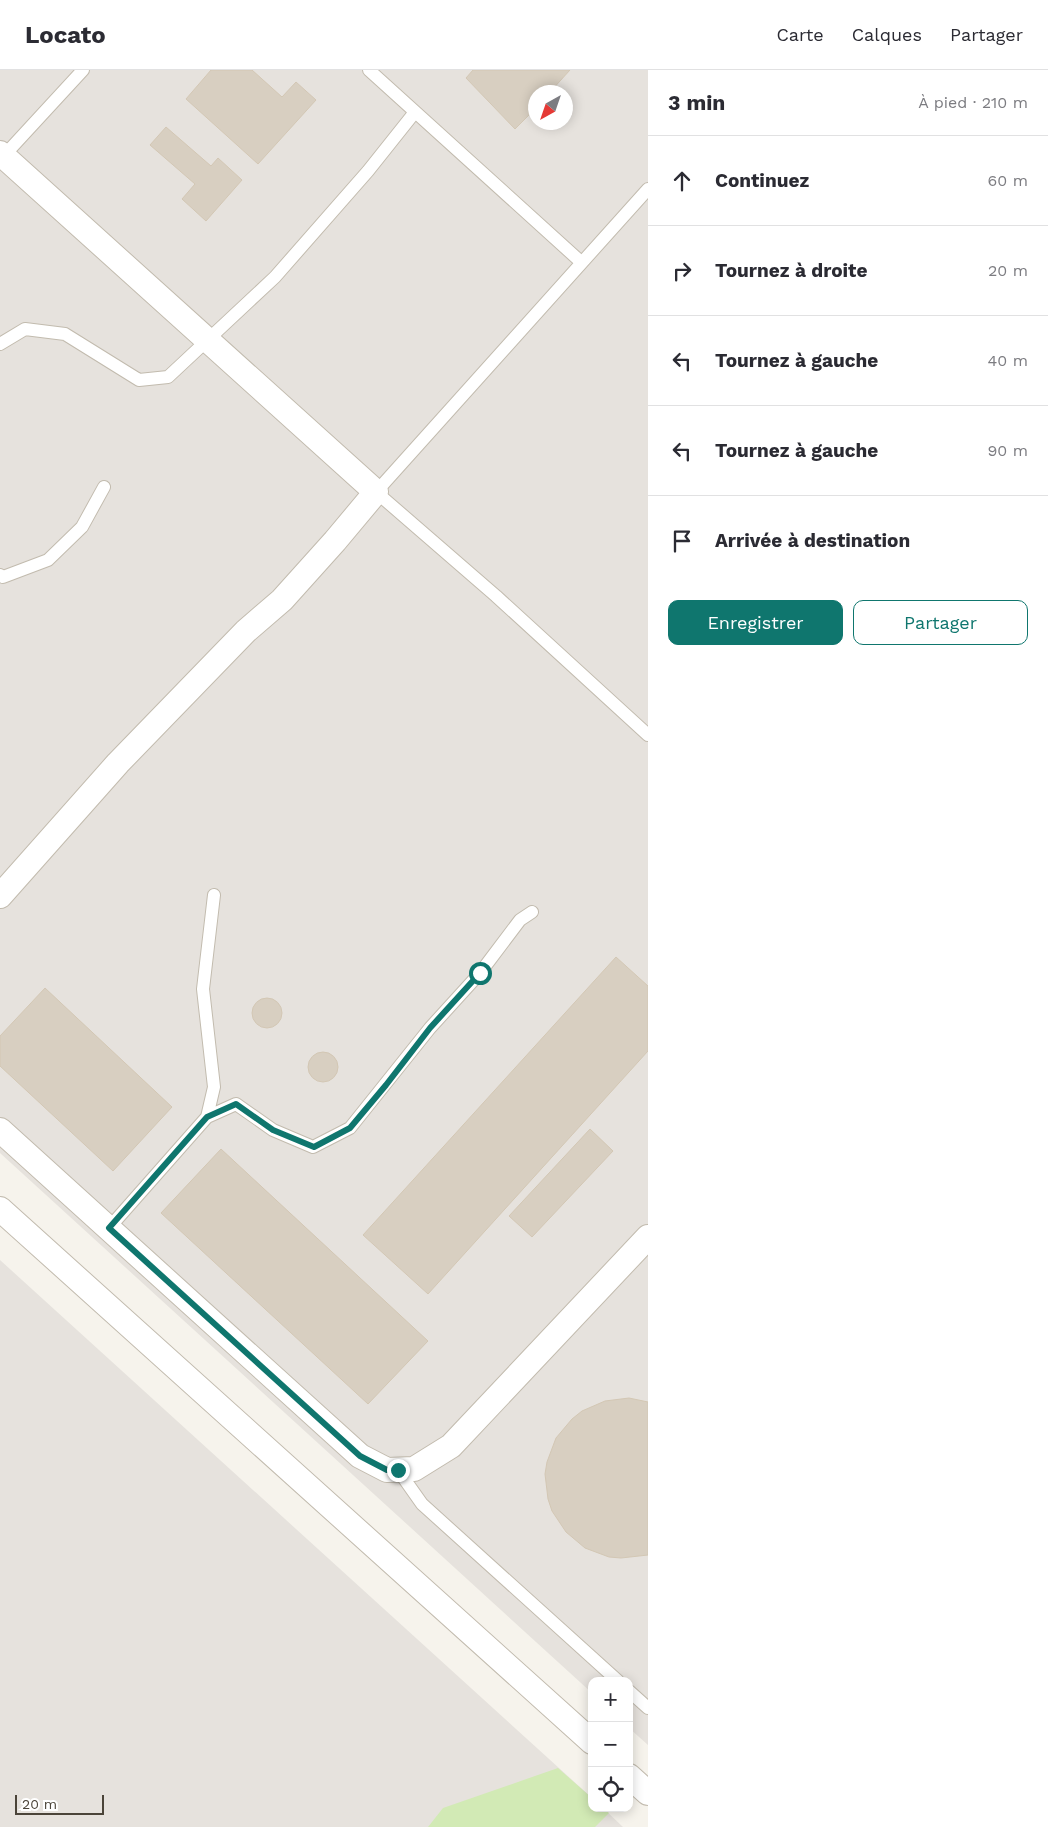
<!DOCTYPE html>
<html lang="fr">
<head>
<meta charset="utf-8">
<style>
  body { margin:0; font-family:"Work Sans",sans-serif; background:#f2f2f3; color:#2b2b33 }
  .controls { position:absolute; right:15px; bottom:15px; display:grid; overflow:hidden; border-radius:10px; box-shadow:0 2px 12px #0003 }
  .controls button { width:45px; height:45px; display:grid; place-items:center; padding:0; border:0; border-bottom:1px solid #e1e1e2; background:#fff; color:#2b2b33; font:25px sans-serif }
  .compass { position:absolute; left:528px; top:15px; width:45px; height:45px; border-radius:50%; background:#fff; box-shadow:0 2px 12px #0003; rotate:220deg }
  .scale { position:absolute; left:15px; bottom:12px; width:89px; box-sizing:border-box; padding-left:5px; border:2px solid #4b4439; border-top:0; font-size:14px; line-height:18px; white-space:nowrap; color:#4b4439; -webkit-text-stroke:4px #fff; paint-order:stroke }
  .stop { position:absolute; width:15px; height:15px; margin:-11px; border:4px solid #0f766e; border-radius:50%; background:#fff }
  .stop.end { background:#0f766e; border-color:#fff; box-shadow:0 1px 5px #0008 }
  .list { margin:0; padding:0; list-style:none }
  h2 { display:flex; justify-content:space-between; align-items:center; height:65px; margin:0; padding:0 20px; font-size:21px }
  h2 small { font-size:16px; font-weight:400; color:#7c7c81 }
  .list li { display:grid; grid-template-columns:32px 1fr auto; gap:15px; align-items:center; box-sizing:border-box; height:90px; padding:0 20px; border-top:1px solid #e1e1e2 }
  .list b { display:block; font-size:19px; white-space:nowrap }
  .list em { font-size:16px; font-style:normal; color:#7c7c81 }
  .actions { display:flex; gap:10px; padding:15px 20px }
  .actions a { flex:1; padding:11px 0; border:1px solid #0f766e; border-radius:10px; text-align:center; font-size:18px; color:#0f766e }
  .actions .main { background:#0f766e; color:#fff }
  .icon { flex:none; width:28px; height:28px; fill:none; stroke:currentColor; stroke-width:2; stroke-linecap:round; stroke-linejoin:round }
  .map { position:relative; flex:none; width:648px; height:1757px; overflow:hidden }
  header { display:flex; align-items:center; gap:30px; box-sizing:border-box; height:70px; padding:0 25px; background:#fff; border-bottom:1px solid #e1e1e2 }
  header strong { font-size:24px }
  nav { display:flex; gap:28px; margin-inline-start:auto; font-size:18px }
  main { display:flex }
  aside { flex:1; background:#fff }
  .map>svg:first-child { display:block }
  .industrial { fill:#e6e2dd; fill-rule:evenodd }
  .green { fill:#d2eab5 }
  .building { fill:#d8cfc1; stroke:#d3c7b4 }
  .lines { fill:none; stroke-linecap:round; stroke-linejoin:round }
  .service-casing { stroke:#c2bbae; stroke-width:14 }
  .minor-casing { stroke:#c2bbae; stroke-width:26 }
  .service { stroke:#fff; stroke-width:12 }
  .minor { stroke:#fff; stroke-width:24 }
  .route { stroke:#0f766e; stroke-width:6 }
</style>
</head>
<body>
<header>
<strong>Locato</strong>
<nav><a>Carte</a><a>Calques</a><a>Partager</a></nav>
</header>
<main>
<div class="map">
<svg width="648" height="1757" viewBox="0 0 648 1757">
  <rect width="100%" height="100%" fill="#f6f3ec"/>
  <path class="industrial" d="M0 0H648V1675L629 1658V1611H592V1623L0 1083ZM536 22H566V52H536Z
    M0 1190 592 1728V1738H603L623 1757H0Z"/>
  <path class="green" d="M558 1698 592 1728V1738H603L609 1743 595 1757H428L443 1738Z"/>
  <path class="building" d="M211 0H252L282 27 296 12 316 30 258 94 186 29Z
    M473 0H570L550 22H536V38L515 59 466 8Z
    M166 57 211 96 218 88 242 110 206 151 182 129 195 114 150 75Z
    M616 887 648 916V981L428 1224 363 1165Z
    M45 918 172 1037 113 1101 0 996V966Z
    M252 943a15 15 0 1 1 30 0a15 15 0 1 1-30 0Z
    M308 997a15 15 0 1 1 30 0a15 15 0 1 1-30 0Z
    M590 1059 613 1081 532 1167 509 1146Z
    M221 1079 428 1271 368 1334 161 1143Z
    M629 1328 648 1332V1485L621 1488 609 1487 585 1478 566 1462 552 1441 548 1429 545 1404 547 1392 556 1368 572 1349 582 1341 605 1331Z"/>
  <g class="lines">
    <g class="service-casing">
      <path id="service" d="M369 0 581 192
        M0 90 83 0
        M648 119 376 422 496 526 648 665
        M0 274 25 259 65 264 139 310 168 307 275 207 368 101 415 42
        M0 505 3 507 48 490 82 457 104 417
        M207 1047 214 1017 203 919 214 825
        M109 1158 207 1047 236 1034 273 1060 313 1077 350 1058 430 958 480 903 520 850 532 842
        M398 1400 422 1434 618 1611
        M629 1621 648 1638"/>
    </g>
    <g class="minor-casing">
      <path id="minor" d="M0 83 376 422 335 471 282 530 246 561 118 693 0 826
        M0 1060 360 1386 387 1400 414 1399 451 1376 648 1167
        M0 1139 592 1672
        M629 1706 648 1723"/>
    </g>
    <use href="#service" class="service"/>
    <use href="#minor" class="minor"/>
  </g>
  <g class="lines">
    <path class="route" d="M398 1400H387L360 1386 109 1158 207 1047 236 1034 273 1060 314 1077 350 1058 386 1015 430 958 480 903"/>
  </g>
</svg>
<div class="controls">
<button>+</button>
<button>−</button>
<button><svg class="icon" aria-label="locate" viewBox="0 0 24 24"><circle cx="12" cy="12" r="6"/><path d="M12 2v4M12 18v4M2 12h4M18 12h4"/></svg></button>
</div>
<svg class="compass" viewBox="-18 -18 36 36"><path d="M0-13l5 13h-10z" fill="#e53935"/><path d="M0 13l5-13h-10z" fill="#7c7c81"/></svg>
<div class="scale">20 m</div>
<div class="stop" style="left:480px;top:903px"></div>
<div class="stop end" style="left:398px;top:1400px"></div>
</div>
<aside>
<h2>3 min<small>À pied · 210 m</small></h2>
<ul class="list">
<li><svg class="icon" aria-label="ahead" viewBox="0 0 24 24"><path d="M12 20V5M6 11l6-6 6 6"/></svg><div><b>Continuez</b></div><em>60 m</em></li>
<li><svg class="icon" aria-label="right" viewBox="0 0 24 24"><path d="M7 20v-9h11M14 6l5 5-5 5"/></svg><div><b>Tournez à droite</b></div><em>20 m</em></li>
<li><svg class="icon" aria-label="left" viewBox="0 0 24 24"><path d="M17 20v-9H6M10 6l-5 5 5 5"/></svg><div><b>Tournez à gauche</b></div><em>40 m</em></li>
<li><svg class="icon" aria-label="left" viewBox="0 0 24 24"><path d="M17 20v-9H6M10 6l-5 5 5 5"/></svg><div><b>Tournez à gauche</b></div><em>90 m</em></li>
<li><svg class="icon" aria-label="arrive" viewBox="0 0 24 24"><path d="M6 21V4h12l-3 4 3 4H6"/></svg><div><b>Arrivée à destination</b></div></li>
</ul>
<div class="actions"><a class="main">Enregistrer</a><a>Partager</a></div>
</aside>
</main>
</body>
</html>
